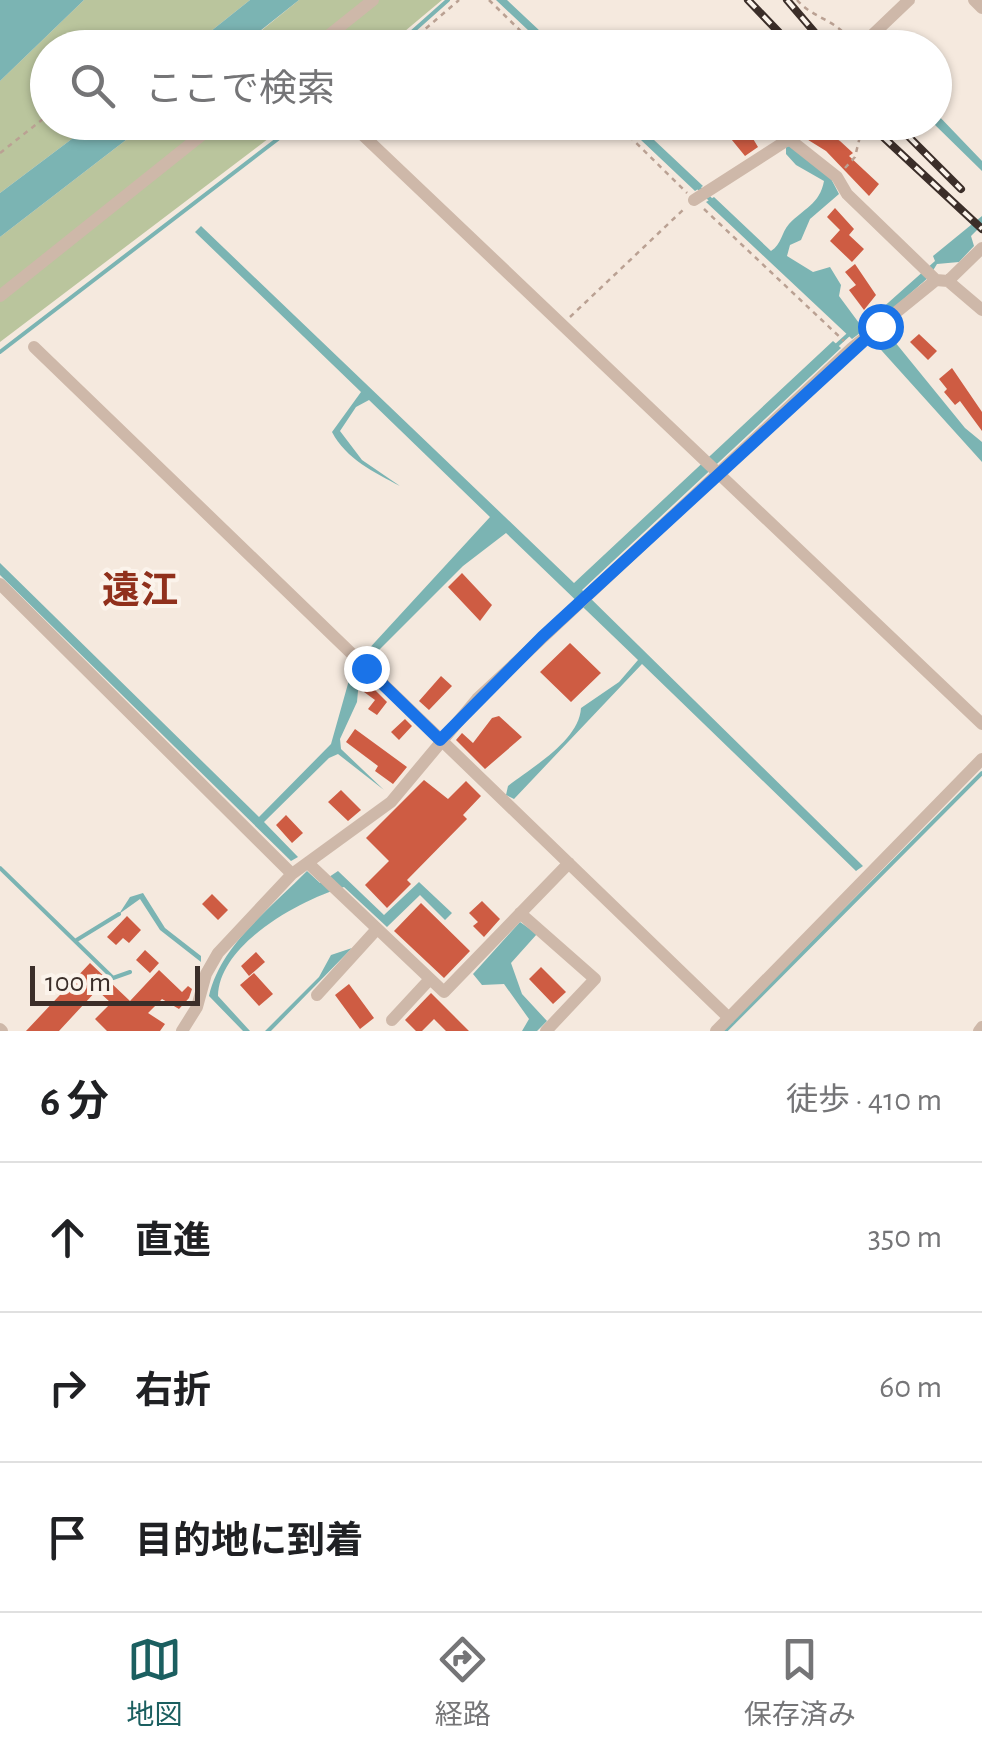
<!DOCTYPE html>
<html lang="ja">
<head>
<meta charset="utf-8">
<style>
  body { margin:0; font-family:"Alegreya Sans","Noto Sans JP",sans-serif; background:#f2f2f2; color:#202124 }
  .scale { position:absolute; left:30px; bottom:25px; width:170px; box-sizing:border-box; padding-left:10px; border:5px solid #3b2e29; border-top:0; font-size:28px; line-height:35px; white-space:nowrap; color:#3b2e29; -webkit-text-stroke:8px #fbf3eb; paint-order:stroke }
  .stop { position:absolute; width:30px; height:30px; margin:-22px; border:8px solid #1a73e8; border-radius:50%; background:#fff }
  .stop.end { background:#1a73e8; border-color:#fff; box-shadow:0 2px 10px #0008 }
  .list { margin:0; padding:0; list-style:none }
  h2 { display:flex; justify-content:space-between; align-items:center; height:130px; margin:0; padding:0 40px; font-size:42px }
  h2 small { font-size:32px; font-weight:400; color:#757577 }
  .list li { display:grid; grid-template-columns:65px 1fr auto; gap:30px; align-items:center; box-sizing:border-box; height:150px; padding:0 40px; border-top:2px solid #e0e0e0 }
  .list b { display:block; font-size:38px; white-space:nowrap }
  .list em { font-size:32px; font-style:normal; color:#757577 }
  .icon { flex:none; width:55px; height:55px; fill:none; stroke:currentColor; stroke-width:2; stroke-linecap:round; stroke-linejoin:round }
  .map { position:relative; flex:none; width:982px; height:1031px; overflow:hidden }
  .search { position:absolute; background:#fff; box-shadow:0 2px 8px #0004; left:30px; right:30px; top:30px; height:110px; display:flex; align-items:center; gap:25px; box-sizing:border-box; padding:0 35px; border-radius:55px; color:#757577; font-size:38px }
  .sheet { height:580px; background:#fff }
  nav { display:flex; justify-content:space-around; align-items:center; box-sizing:border-box; height:140px; border-top:2px solid #e0e0e0; background:#fff; font-size:28px; color:#757577 }
  nav a { display:grid; justify-items:center; gap:5px }
  nav .on { color:#1b5f60 }
  .map>svg:first-child { display:block }
  .green { fill:#bac59d }
  .water { fill:#7bb4b3 }
  .lines { fill:none; stroke-linecap:round; stroke-linejoin:round }
  .stream { stroke:#7bb4b3; stroke-width:4 }
  .building { fill:#ce5c43 }
  .path { stroke:#baa193; stroke-width:2.5; stroke-dasharray:5 5; stroke-linecap:butt }
  .street { stroke:#ceb8a9; stroke-width:12 }
  .rail-casing { stroke:#3b2e29; stroke-width:8 }
  .rail { stroke:#fbf3eb; stroke-width:4; stroke-dasharray:11; stroke-linecap:butt }
  .route { stroke:#1a73e8; stroke-width:12 }
  .labels { text-anchor:middle; stroke-width:8; stroke-linejoin:round; paint-order:stroke }
  .neighbourhood-label { font-size:38px; font-weight:bold; fill:#90301c; stroke:#fbf3eb }
</style>
</head>
<body>
<div class="map">
<svg width="982" height="1031" viewBox="0 0 982 1031">
  <rect width="100%" height="100%" fill="#f5e9de"/>
  <path class="green" d="M84 0H250L191 47 48 48V122L93 123 0 193V81Z
    M299 0H442L386 47 240 48Z
    M148 123H289L0 342V237Z"/>
  <path class="water" d="M0 0H84L0 81Z
    M250 0H299L240 47H191Z
    M496 0H507L557 47H546Z
    M935 112 982 161V171L933 123Z
    M93 123H148L0 237V193Z
    M623 123H636L703 186 695 191Z
    M793 145 828 173 839 194 810 219 801 240 790 245 787 256 813 272 830 267 841 285 839 296 859 323 870 319 935 261 933 256 982 216V225L971 236 974 246 959 262 937 264 929 277 875 324 882 333 886 331 965 428 982 442V462L873 341 877 337 868 327 852 339 706 202 714 197 771 251C782 244 781 233 789 224 803 209 820 204 824 181L796 165 786 154V147Z
    M201 226 574 583 833 341 841 348 582 590 863 866 856 871 642 664 514 799 506 795 508 786C532 767 579 741 581 708L619 682 638 660 506 533 463 566 360 669 357 702 340 739 341 749 384 790 338 754 329 758 264 822 298 857 291 861 0 575V563L259 817 331 744 353 666 490 517 369 400 356 407 340 431 362 460 400 486C374 472 346 459 332 432L361 392 195 232Z
    M307 871 320 883 338 871 384 915 419 882 452 913 445 920 420 895 387 927 344 887C300 900 219 944 218 996L250 1031H243L209 996C221 944 270 909 307 871Z
    M143 893 165 928 201 956V962L160 930 140 899 119 914 130 897Z
    M520 922 537 934 511 963 522 994 547 1021 537 1031H522L529 1019 504 984 482 985 473 974Z
    M352 948 271 1031H265L319 977 331 955Z"/>
  <g class="lines">
    <path class="stream" d="M394 48 448 0
      M699 188 710 199
      M837 345 848 335
      M0 352 300 122
      M0 868 113 978 130 972
      M75 941 119 914
      M725 1031 982 773"/>
  </g>
  <path class="building" d="M743 122 758 147 745 156 727 134Z
    M814 125 840 141 853 153 849 156 879 184 869 196 826 151 805 138Z
    M835 208 854 229 849 235 864 249 852 262 830 241 840 230 827 217Z
    M855 264 876 295 864 310 849 290 856 285 845 272Z
    M919 334 937 351 928 360 910 342Z
    M952 368 982 412V431L960 401 955 405 944 392 947 389 939 379Z
    M462 573 492 605 480 621 448 587Z
    M570 643 601 673 571 702 540 672Z
    M441 676 452 686 429 710 419 701Z
    M370 685 387 702 377 715 368 709 375 700 364 692Z
    M499 716 522 737 485 769 456 740 462 733 473 743 492 718Z
    M405 719 412 726 399 740 391 732Z
    M355 729 407 767 393 784 375 771 378 766 346 742Z
    M424 780 448 799 466 781 481 796 463 815 467 819 407 880 411 884 387 908 365 885 389 861 366 838Z
    M341 790 361 810 348 821 328 802Z
    M286 815 303 833 292 843 276 825Z
    M212 894 228 910 218 920 202 904Z
    M482 901 500 919 484 937 473 926 478 922 469 913Z
    M421 903 470 951 444 978 394 931Z
    M127 916 141 930 129 943 123 938 116 945 107 937Z
    M145 950 159 963 150 973 136 960Z
    M256 952 265 962 249 976 241 966Z
    M90 963 130 1001 159 970 182 992 188 986 192 989 189 998 179 1009 162 999 148 1013 165 1024 160 1031H107L95 1019 111 1003 97 990 59 1031H26Z
    M541 967 566 992 553 1004 529 979Z
    M254 973 273 994 259 1006 240 985Z
    M349 984 374 1018 360 1029 335 995Z
    M431 993 469 1031H446L434 1019 422 1031H416L405 1020Z"/>
  <g class="lines">
    <path class="path" d="M489 0 538 48
      M797 0C811 16 828 18 843 32
      M135 48 141 43
      M403 48 459 0
      M615 122 687 193
      M0 153 48 115
      M845 168 855 157 862 128 857 122
      M704 209 844 341
      M570 317 684 209"/>
    <path class="street" d="M974 0 982 8
      M853 42 867 40 909 0
      M313 48 373 0
      M349 122 982 724
      M694 200 789 139 837 177 847 194 936 280
      M948 281 982 310
      M0 296 218 122
      M34 347 729 1018
      M0 584 292 874
      M308 863 444 992 569 863
      M520 913 595 979 546 1031
      M317 995 377 929
      M392 1020 430 979
      M0 1029 2 1031
      M182 1031 197 1007 206 974 218 953 292 874 391 802 477 699 852 348 936 280 948 281 982 248
      M716 1031 982 759
      M979 1031 982 1027"/>
    <g class="rail-casing">
      <path id="rail" d="M748 0 794 48
        M787 0 828 48
        M867 122 982 229
        M894 122 961 189"/>
    </g>
    <use href="#rail" class="rail"/>
  </g>
  <g class="lines">
    <path class="route" d="M366 668 440 740 542 637 880 326"/>
  </g>
  <g class="labels">
    <g class="neighbourhood-label">
      <text x="140" y="603">遠江</text>
    </g>
  </g>
</svg>
<div class="scale">100 m</div>
<div class="stop" style="left:880px;top:326px"></div>
<div class="stop end" style="left:366px;top:668px"></div>
<div class="search"><svg class="icon" aria-label="search" viewBox="0 0 24 24"><circle cx="10" cy="10" r="6"/><path d="M15 15l6 6"/></svg>ここで検索</div>
</div>
<section class="sheet">
<h2>6 分<small>徒歩 · 410 m</small></h2>
<ul class="list">
<li><svg class="icon" aria-label="ahead" viewBox="0 0 24 24"><path d="M12 20V5M6 11l6-6 6 6"/></svg><div><b>直進</b></div><em>350 m</em></li>
<li><svg class="icon" aria-label="right" viewBox="0 0 24 24"><path d="M7 20v-9h11M14 6l5 5-5 5"/></svg><div><b>右折</b></div><em>60 m</em></li>
<li><svg class="icon" aria-label="arrive" viewBox="0 0 24 24"><path d="M6 21V4h12l-3 4 3 4H6"/></svg><div><b>目的地に到着</b></div></li>
</ul>
</section>
<nav>
<a class="on"><svg class="icon" aria-label="map" viewBox="0 0 24 24"><path d="M3 6l6-2 6 2 6-2v14l-6 2-6-2-6 2zM9 4v14M15 6v14"/></svg>地図</a>
<a><svg class="icon" aria-label="directions" viewBox="0 0 24 24"><path d="M12 3l9 9-9 9-9-9zM9 14v-3h6M13 9l2 2-2 2"/></svg>経路</a>
<a><svg class="icon" aria-label="saved" viewBox="0 0 24 24"><path d="M7 4h10v16l-5-4-5 4z"/></svg>保存済み</a>
</nav>
</body>
</html>
